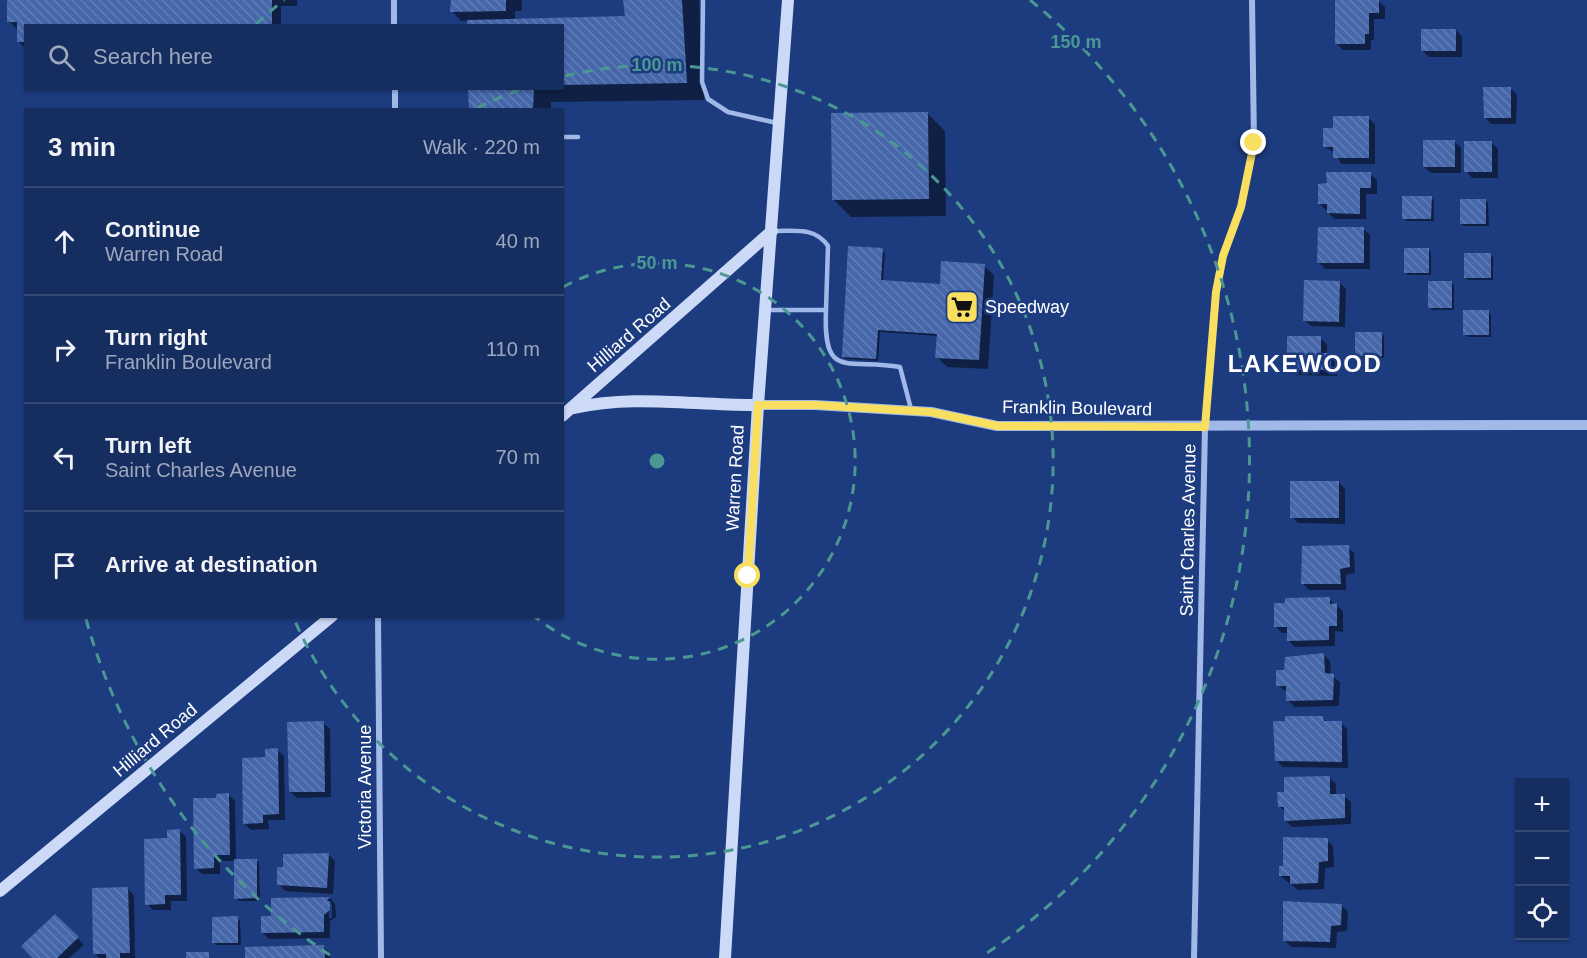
<!DOCTYPE html>
<html lang="en">
<head>
<meta charset="utf-8">
<style>
  body { margin:0; font-family:Arial,sans-serif; background:#1f3566; color:#f1f3f6 }
  .controls { position:absolute; right:18px; bottom:18px; display:grid; overflow:hidden; border-radius:0px; box-shadow:0 2px 4px #0004 }
  .controls button { width:54px; height:54px; display:grid; place-items:center; padding:0; border:0; border-bottom:2px solid #354975; background:#162d60; color:#f1f3f6; font:30px sans-serif }
  .stop { position:absolute; width:18px; height:18px; margin:-14px; border:4px solid #f8df60; border-radius:50%; background:#fff }
  .stop.end { background:#f8df60; border-color:#fff; box-shadow:0 2px 6px #0008 }
  .list { margin:0; padding:0; list-style:none }
  h2 { display:flex; justify-content:space-between; align-items:center; height:78px; margin:0; padding:0 24px; font-size:26px }
  h2 small { font-size:20px; font-weight:400; color:#9ea8bd }
  .list li { display:grid; grid-template-columns:39px 1fr auto; gap:18px; align-items:center; box-sizing:border-box; height:108px; padding:0 24px; border-top:2px solid #354975 }
  .list b { display:block; font-size:22px; white-space:nowrap }
  .list p { margin:0; font-size:20px; white-space:nowrap; color:#9ea8bd }
  .list em { font-size:20px; font-style:normal; color:#9ea8bd }
  .icon { flex:none; width:33px; height:33px; fill:none; stroke:currentColor; stroke-width:2; stroke-linecap:round; stroke-linejoin:round }
  .map { position:relative; flex:none; width:1587px; height:958px; overflow:hidden }
  .search { position:absolute; background:#162d60; box-shadow:0 2px 4px #0004; left:24px; top:24px; width:540px; height:66px; display:flex; align-items:center; gap:15px; box-sizing:border-box; padding:0 21px; border-radius:0px; color:#9ea8bd; font-size:22px }
  .panel { position:absolute; background:#162d60; box-shadow:0 2px 4px #0004; left:24px; top:108px; width:540px; height:510px; border-radius:0px }
  .map>svg:first-child { display:block }
  .shadow { fill:#0007; fill-rule:evenodd }
  .building { fill:url(#building-back-hatch) }
  .lines { fill:none; stroke-linecap:round; stroke-linejoin:round }
  .service { stroke:#a1b9e9; stroke-width:4.5 }
  .minor { stroke:#a1b9e9; stroke-width:6 }
  .tertiary { stroke:#a1b9e9; stroke-width:10 }
  .secondary { stroke:#ccd9f7; stroke-width:12 }
  .route { stroke:#f8df60; stroke-width:8 }
  .ring { fill:none; stroke:#4b9892; stroke-width:3; stroke-dasharray:10 8 }
  .labels { text-anchor:middle; stroke-width:5; stroke-linejoin:round; paint-order:stroke }
  .poi-label { font-size:18px; fill:#fff; stroke:#1d3c80; text-anchor:start }
  .street-label { font-size:18px; fill:#fff; stroke:#1d3c80 }
  .district-label { font-size:24px; font-weight:bold; letter-spacing:1.5px; fill:#fff; stroke:#1d3c80 }
  .centre { fill:#4b9892; stroke:#1d3c80; stroke-width:3 }
  .ring-label { font-size:18px; text-anchor:middle; font-weight:bold; fill:#4b9892; stroke:#1d3c80; stroke-width:5; stroke-linejoin:round; paint-order:stroke }
</style>
</head>
<body>
<div class="map">
<svg width="1587" height="958" viewBox="0 0 1587 958">
  <defs>
    <pattern id="building-back-hatch" width="6" height="6" patternUnits="userSpaceOnUse" patternTransform="scale(1.5)"><rect width="6" height="6" fill="#4566a9"/><path d="M-1 5l2 2M0 0l6 6M5-1l2 2" fill="none" stroke="#617db6"/></pattern>
  </defs>
  <rect width="100%" height="100%" fill="#1d3c80"/>
  <path class="shadow" d="M8 0H297V6H281V26H26V49L18 41 19 31 9 21Z
    M452 0H522V11H515V20L626 17 625 0H699L704 100 551 102V110H470V88H562V26L461 21 452 11Z
    M1378 0 1385 7V19H1374V40H1371V50H1343L1336 43Z
    M1456 30 1462 37V57H1429L1423 51Z
    M1510 88 1517 95 1516 124H1491L1485 117Z
    M928 114 945 131 946 216 851 217 833 199Z
    M1368 118 1375 124V164H1341L1335 153 1325 147 1335 129Z
    M1454 141 1461 148V173H1431L1424 167Z
    M1492 143 1498 149V178H1472L1466 171Z
    M1370 174 1377 180V194H1366V219H1334L1319 203Z
    M1431 198 1434 200V221H1407L1404 218Z
    M1486 201 1488 203 1489 226H1464L1461 224Z
    M1363 228 1370 235V269H1325L1319 263Z
    M1428 249 1431 252V275H1408L1405 272Z
    M882 250 885 253 883 282 941 286 984 266 994 275 988 369 947 367 937 357 938 336 880 332 878 361 846 359 843 357Z
    M1490 254 1493 257V280H1468L1465 278Z
    M1339 282 1346 289 1345 327 1311 326 1304 320Z
    M1451 282 1454 285V310H1432L1430 308Z
    M1488 312 1491 315V337H1468L1465 334Z
    M1381 333 1384 336V358H1359L1357 355Z
    M1320 338 1327 344V355L1337 361V376L1295 375 1288 369Z
    M1339 482 1345 489V524L1298 523 1292 517Z
    M1348 547 1354 553 1355 573 1346 575V590H1309L1302 583Z
    M1329 599 1343 611V632L1335 631V646L1295 647 1289 641V633H1282L1276 627Z
    M1324 655 1330 661 1331 675 1340 682 1339 706 1294 707 1288 700 1287 692 1277 685 1286 672Z
    M1323 718 1328 723H1341L1347 729 1348 768 1283 767 1277 761Z
    M323 723 330 729 331 797 297 798 290 792Z
    M277 750 284 756 285 820H268L269 829 251 830 244 823 266 759Z
    M1329 777 1336 784V796H1344L1351 802V824L1292 827 1285 820V812L1279 806 1285 793Z
    M229 795 235 801 236 861 256 860 259 863 260 901H239L236 898 235 861H220V874H202L196 868 218 799Z
    M180 831 186 837 187 901H171V910H153L147 904 169 840Z
    M1327 840 1333 846 1334 867 1325 868 1324 889 1298 890 1280 876Z
    M329 855 335 861 333 894 285 891 279 884Z
    M128 889 134 895 135 958H99L95 953Z
    M330 898 335 904 336 917 330 921V938L269 939 263 933 273 917 272 899ZM329 901 332 904V918H329Z
    M1285 903 1342 906 1348 912 1347 931 1337 932 1336 948 1291 947 1285 941Z
    M55 916 84 945 69 958H34Z
    M237 918 240 921 241 945H216L213 942Z
    M324 947 330 953V958H247Z"/>
  <path class="building" d="M7 0H272V26H26V42H17V22H7Z
    M451 0H506V11L450 12Z
    M623 0H682L687 83 562 85V26H467V20L625 16Z
    M1335 0H1379V13H1369V34H1365V44H1335Z
    M1421 29H1456V51H1421Z
    M1483 87H1511V118H1484Z
    M468 88H534L533 110H469Z
    M928 112 929 199 832 200 831 113Z
    M1333 116H1369V158H1333V147H1323V128H1333Z
    M1423 140H1455V167H1423Z
    M1464 141H1492V172H1464Z
    M1326 172H1371V188H1360V214L1327 213V204H1318V184L1327 183Z
    M1402 196H1432L1431 219H1402Z
    M1460 199H1486V224H1460Z
    M1318 227H1364V263H1317Z
    M848 246 883 248 881 280 940 284 941 261 985 264 979 360 935 358 937 334 878 330 876 359 842 357Z
    M1404 248H1429V273H1404Z
    M1464 253H1491V278H1464Z
    M1304 280 1340 281 1339 322 1303 321Z
    M1428 281H1452V308H1428Z
    M1463 310H1489V335H1463Z
    M1355 332H1382V356H1355Z
    M1287 336H1321V353H1331V370H1287Z
    M1290 481H1339V518H1290Z
    M1349 545 1350 567 1340 569 1341 584H1301L1302 546Z
    M1330 597V604L1337 603V626H1329V640L1287 641V627H1274V603H1285V598Z
    M1324 653 1325 673 1334 674 1333 700 1286 701V686H1276V670H1284L1285 657Z
    M1285 716H1323L1324 721H1342V762L1275 761 1273 721H1285Z
    M324 721 325 792H289L287 722Z
    M278 748 279 814 263 815V823L243 824 242 758 265 757V749Z
    M1330 776V794H1345V818L1284 821V807H1278L1277 792H1284V777Z
    M229 793 230 855H214V868L194 869 193 798H216V794Z
    M180 829 181 895H165V904L145 905 144 839 167 838V830Z
    M1283 837 1328 838V861L1319 862 1318 883 1290 884V876H1279V866H1283Z
    M329 853 327 888 277 885V867H283V854Z
    M234 859H257V898L234 899Z
    M128 887 130 953H120V958H106V954H93L92 888Z
    M330 897 327 901H330V910L324 915V932L261 933V916H271V898Z
    M1283 901 1342 904 1341 925 1331 926 1330 942 1283 941Z
    M55 914 79 937 57 958H32L21 946Z
    M238 916V943H212V917Z
    M324 945 325 958H245V947Z
    M186 952H209V958H186Z"/>
  <g class="lines">
    <path class="service" d="M703 0 702 82 708 99 728 112 777 123
      M562 137H578
      M766 310H826L828 246C815 227 795 231 774 231
      M826 310C823 381 846 358 900 367L911 409"/>
    <path class="minor" d="M394 0V26
      M395 88V110
      M378 616 381 958
      M1194 958 1205 427 1216 292 1223 256 1241 207 1254 143 1252 0"/>
    <path class="tertiary" d="M758 405H815L931 412 997 426 1587 425"/>
    <path class="secondary" d="M574 408C634 394 697 406 758 405
      M562 416 772 231
      M0 891 332 616
      M725 958 758 405 788 0"/>
  </g>
  <g class="lines">
    <path class="route" d="M748 576 758 405H815L931 412 998 426 1205 427 1216 292 1223 256 1241 207 1254 143"/>
  </g>
  <g class="ring">
    <path d="M563 287A198 198 0 1 1 535 617"/>
    <path d="M477 108A396 396 0 0 1 522 89M565 76A396 396 0 1 1 294 619"/>
    <path d="M330 955A593 593 0 0 1 86 619M256 24A593 593 0 0 1 284 0M1030 0A593 593 0 0 1 984 955"/>
  </g>
  <defs>
    <g id="supermarket-square" transform="scale(1.725)"><rect x="-9" y="-9" width="18" height="18" rx="4" fill="#f8df60" stroke="#1d3c80"/><path d="M-6-5.5h2.5l.6 2H6L4.5 2H-2.5L-4.4-4H-6ZM-1.5 3.2a1.3 1.3 0 1 0 .1 0ZM3 3.2a1.3 1.3 0 1 0 .1 0Z" fill="#111"/></g>
  </defs>
  <g fill-rule="evenodd">
    <use href="#supermarket-square" x="962" y="307"/>
  </g>
  <g class="labels">
    <g class="poi-label">
      <text x="985" y="313">Speedway</text>
    </g>
    <g class="street-label">
      <text transform="translate(629 335) rotate(-41)" y="6">Hilliard Road</text>
      <text transform="translate(1077 408) rotate(1)" y="6">Franklin Boulevard</text>
      <text transform="translate(735 478) rotate(-87)" y="6">Warren Road</text>
      <text transform="translate(1188 530) rotate(-89)" y="6">Saint Charles Avenue</text>
      <text transform="translate(155 740) rotate(-40)" y="6">Hilliard Road</text>
      <text transform="translate(365 787) rotate(-90)" y="6">Victoria Avenue</text>
    </g>
    <g class="district-label">
      <text x="1305" y="372">LAKEWOOD</text>
    </g>
  </g>
  <circle cx="657" cy="461" r="9" class="centre"/>
  <g class="ring-label">
    <text x="1076" y="48">150 m</text>
    <text x="657" y="71">100 m</text>
    <text x="657" y="269">50 m</text>
  </g>
</svg>
<div class="controls">
<button>+</button>
<button>−</button>
<button><svg class="icon" aria-label="locate" viewBox="0 0 24 24"><circle cx="12" cy="12" r="6"/><path d="M12 2v4M12 18v4M2 12h4M18 12h4"/></svg></button>
</div>
<div class="stop" style="left:748px;top:576px"></div>
<div class="stop end" style="left:1254px;top:143px"></div>
<div class="search"><svg class="icon" aria-label="search" viewBox="0 0 24 24"><circle cx="10" cy="10" r="6"/><path d="M15 15l6 6"/></svg>Search here</div>
<section class="panel">
<h2>3 min<small>Walk · 220 m</small></h2>
<ul class="list">
<li><svg class="icon" aria-label="ahead" viewBox="0 0 24 24"><path d="M12 20V5M6 11l6-6 6 6"/></svg><div><b>Continue</b><p>Warren Road</p></div><em>40 m</em></li>
<li><svg class="icon" aria-label="right" viewBox="0 0 24 24"><path d="M7 20v-9h11M14 6l5 5-5 5"/></svg><div><b>Turn right</b><p>Franklin Boulevard</p></div><em>110 m</em></li>
<li><svg class="icon" aria-label="left" viewBox="0 0 24 24"><path d="M17 20v-9H6M10 6l-5 5 5 5"/></svg><div><b>Turn left</b><p>Saint Charles Avenue</p></div><em>70 m</em></li>
<li><svg class="icon" aria-label="arrive" viewBox="0 0 24 24"><path d="M6 21V4h12l-3 4 3 4H6"/></svg><div><b>Arrive at destination</b></div></li>
</ul>
</section>
</div>
</body>
</html>
